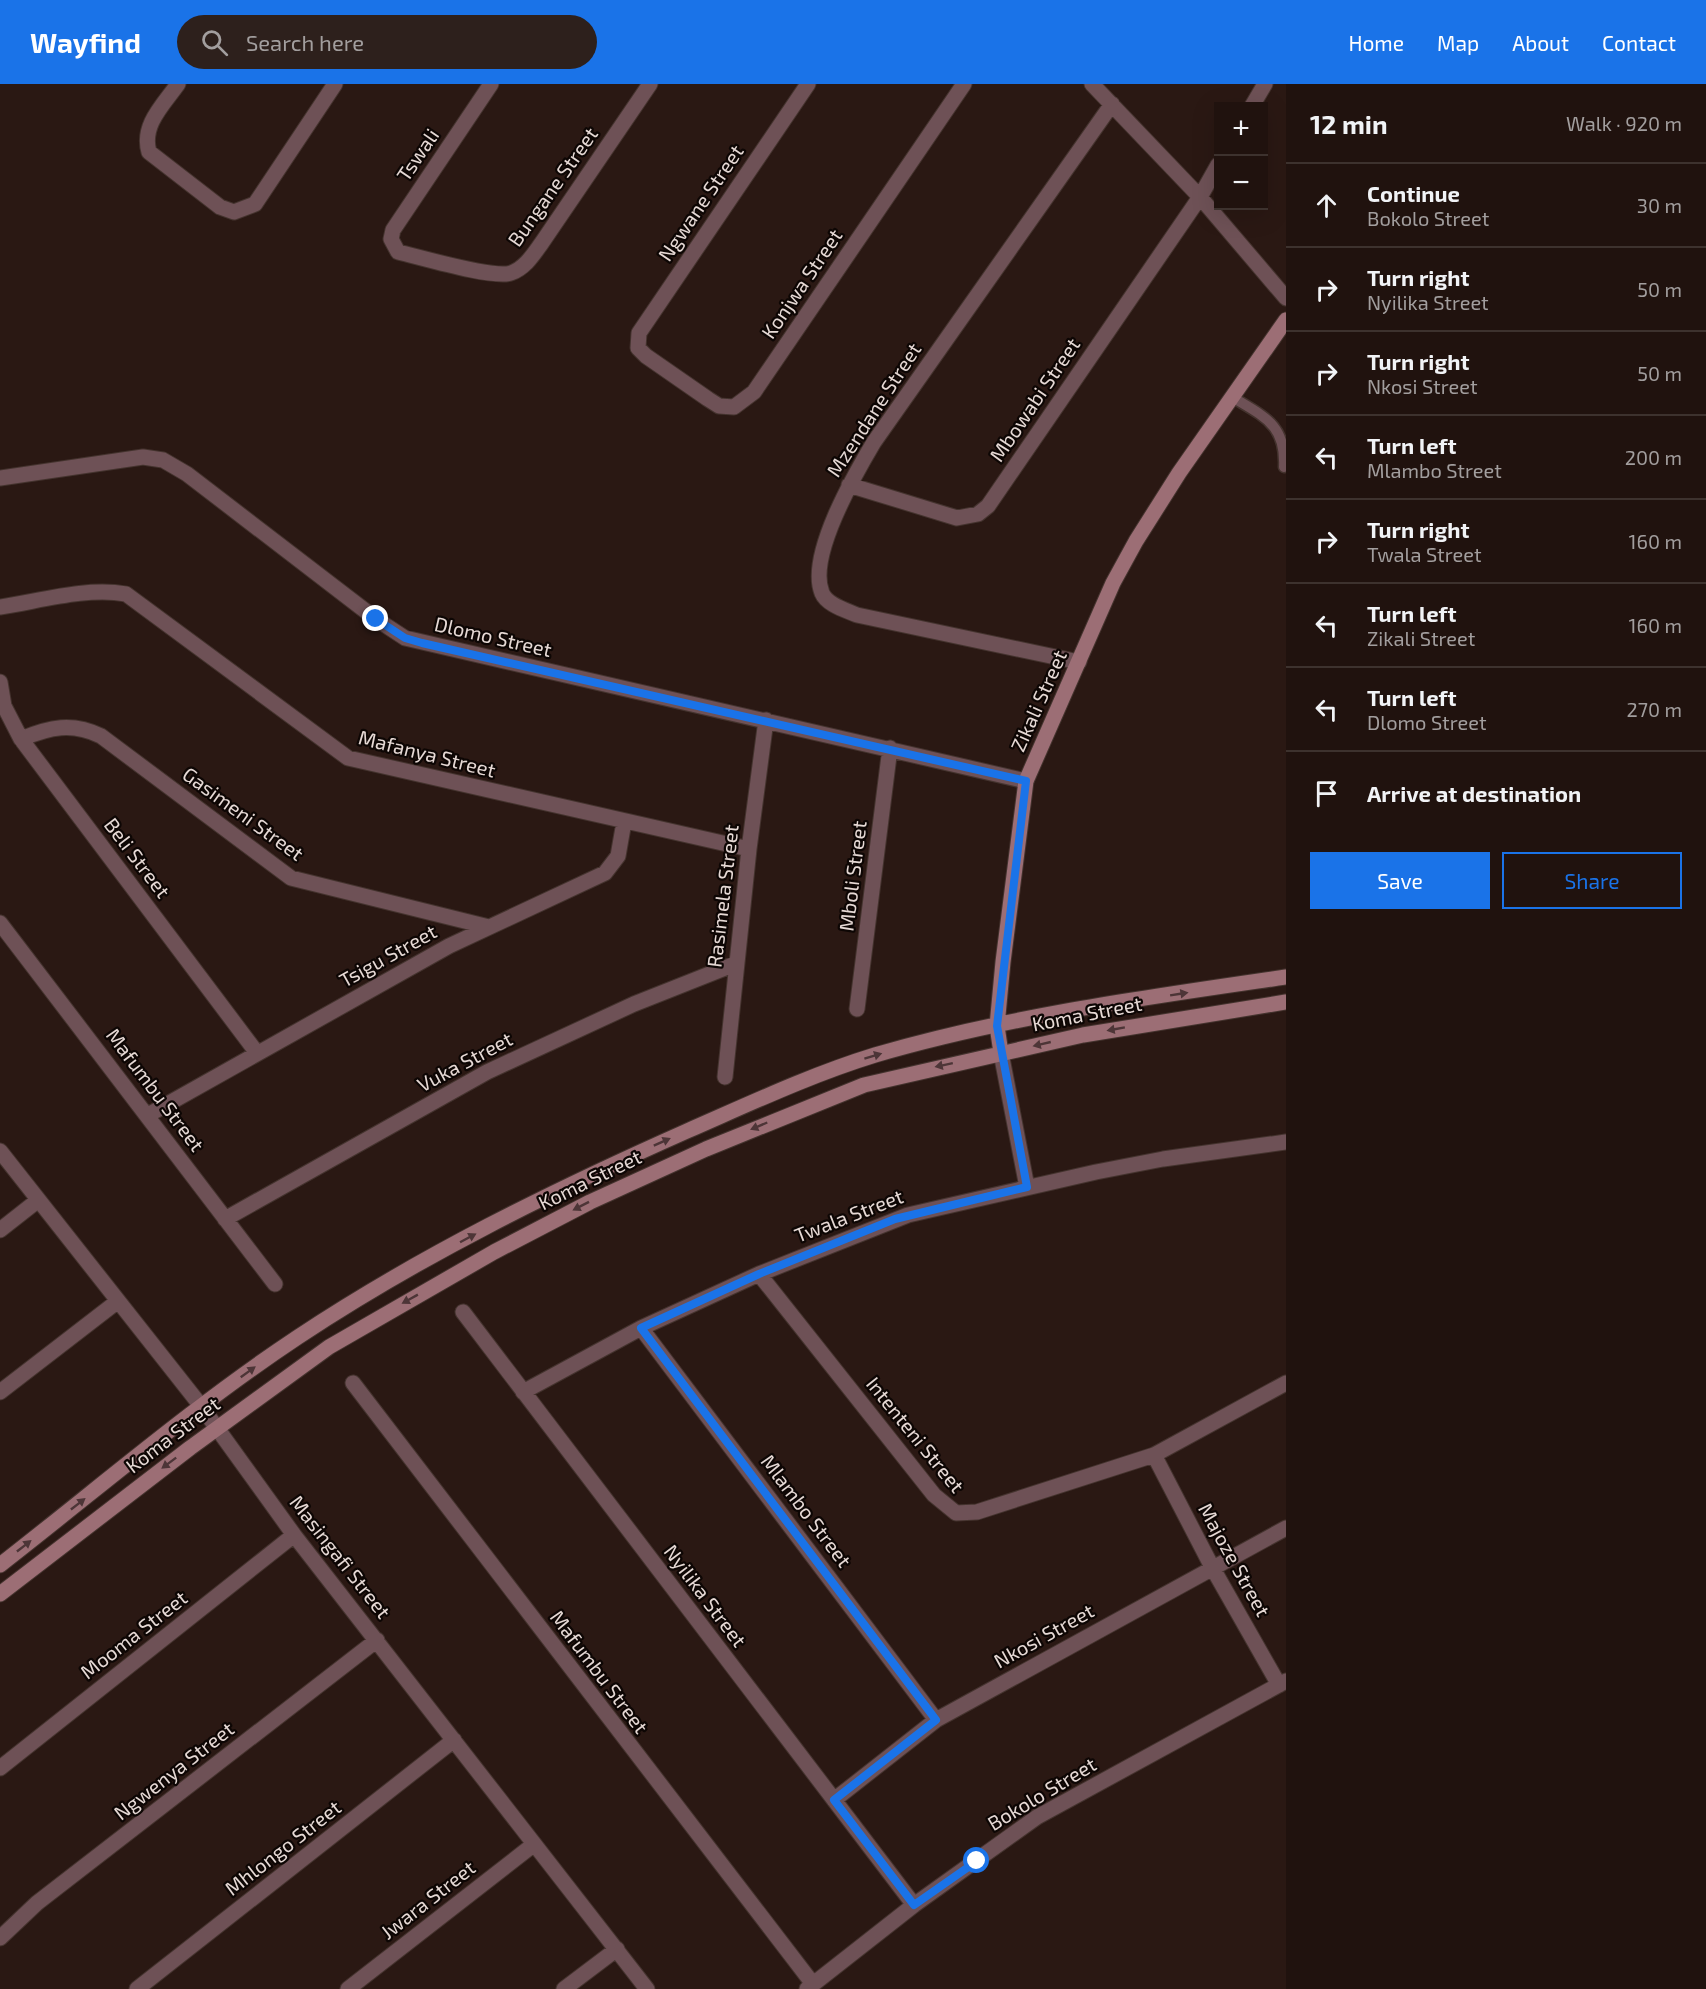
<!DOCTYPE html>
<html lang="en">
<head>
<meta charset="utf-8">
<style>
  body { margin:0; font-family:"Exo 2",sans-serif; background:#2d201c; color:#f1f3f6 }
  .controls { position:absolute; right:18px; top:18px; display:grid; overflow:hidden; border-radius:0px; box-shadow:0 6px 24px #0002 }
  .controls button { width:54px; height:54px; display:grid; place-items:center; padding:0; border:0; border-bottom:2px solid #3d322e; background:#20120e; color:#f1f3f6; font:30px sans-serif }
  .stop { position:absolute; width:18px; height:18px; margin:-14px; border:4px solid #1a73e8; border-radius:50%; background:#fff }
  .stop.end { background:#1a73e8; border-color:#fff; box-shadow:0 2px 6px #0008 }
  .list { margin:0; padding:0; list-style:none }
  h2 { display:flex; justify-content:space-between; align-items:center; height:78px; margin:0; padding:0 24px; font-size:26px }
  h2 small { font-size:20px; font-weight:400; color:#a29e9e }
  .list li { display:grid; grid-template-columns:39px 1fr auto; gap:18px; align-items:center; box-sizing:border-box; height:84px; padding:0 24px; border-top:2px solid #3d322e }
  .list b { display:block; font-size:22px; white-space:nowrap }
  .list p { margin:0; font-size:20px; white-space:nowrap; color:#a29e9e }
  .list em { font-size:20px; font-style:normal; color:#a29e9e }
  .actions { display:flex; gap:12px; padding:18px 24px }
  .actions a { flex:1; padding:14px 0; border:2px solid #1a73e8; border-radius:0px; text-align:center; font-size:21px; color:#1a73e8 }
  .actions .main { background:#1a73e8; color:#fff }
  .icon { flex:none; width:33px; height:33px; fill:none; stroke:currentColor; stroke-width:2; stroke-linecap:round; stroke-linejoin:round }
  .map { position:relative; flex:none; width:1286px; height:1905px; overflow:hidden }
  header { display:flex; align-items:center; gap:36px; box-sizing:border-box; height:84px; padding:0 30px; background:#1a73e8; color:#fff }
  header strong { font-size:28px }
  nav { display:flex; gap:33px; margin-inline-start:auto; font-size:21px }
  .search { width:420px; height:54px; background:#2d201c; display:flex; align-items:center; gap:15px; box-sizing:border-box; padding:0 21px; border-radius:33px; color:#a29e9e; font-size:22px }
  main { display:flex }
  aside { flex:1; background:#20120e }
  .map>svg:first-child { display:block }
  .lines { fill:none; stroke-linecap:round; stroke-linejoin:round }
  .lane-casing { stroke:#44332e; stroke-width:13 }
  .street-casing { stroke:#44332e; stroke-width:17 }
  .secondary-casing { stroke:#44332e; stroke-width:17 }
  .lane { stroke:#6e5156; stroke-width:10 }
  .street { stroke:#6e5156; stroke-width:15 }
  .secondary { stroke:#9c6e75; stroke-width:15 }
  .oneway { fill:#4d3537 }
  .route { stroke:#1a73e8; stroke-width:8 }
  .labels { text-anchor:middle; stroke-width:4.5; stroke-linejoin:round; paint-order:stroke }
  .street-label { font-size:20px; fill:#e6d9d5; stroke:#0d0604 }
</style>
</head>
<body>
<header>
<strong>Wayfind</strong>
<div class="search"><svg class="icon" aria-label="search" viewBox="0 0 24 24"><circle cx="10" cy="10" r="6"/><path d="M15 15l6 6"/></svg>Search here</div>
<nav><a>Home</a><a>Map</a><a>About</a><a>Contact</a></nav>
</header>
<main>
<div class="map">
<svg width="1286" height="1905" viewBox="0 0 1286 1905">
  <rect width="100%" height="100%" fill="#2a1813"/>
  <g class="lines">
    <g class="lane-casing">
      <path id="lane" d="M1232 313C1265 333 1286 341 1284 383"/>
    </g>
    <g class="street-casing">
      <path id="street" d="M178 0C164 20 141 41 149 68L220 123 234 128 255 120 335 0
        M491 0 393 146 391 155 398 168C420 173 493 195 511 189 525 184 533 171 541 160L650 0
        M808 0 639 249 638 264 646 272 708 315 719 322 734 323 754 308 964 0
        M1092 0 1200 113 1286 214
        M1252 22 1265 0
        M0 394 143 373 163 376 187 390 376 535 405 554 1026 697
        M849 401 957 434 978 430 988 422 1200 113 1218 81
        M0 523C40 517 86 503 126 510L348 674 749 765
        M1079 578 857 531C846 526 827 521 822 509 807 472 855 390 874 358L1112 20
        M0 598 4 622 21 655 257 969
        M21 655C50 643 72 638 101 652L291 794 489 843
        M0 839 275 1200
        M857 925 890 664
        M1001 969 1027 1103
        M725 993 749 765 766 636
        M148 1031 449 862 605 789 618 772 624 738
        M0 1067 201 1322 294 1451 647 1905
        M225 1135 487 988 634 920 735 880
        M0 1146 37 1117
        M759 1190 934 1411 956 1429 977 1428 1154 1371 1286 1299
        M463 1228 914 1821
        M641 1244 936 1636
        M353 1299 813 1900
        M0 1308 118 1217
        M523 1308 641 1244 759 1190 908 1131 1096 1088 1163 1075 1286 1058
        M1154 1371 1212 1483 1279 1601
        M0 1684 294 1451
        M834 1716 936 1636 1286 1444
        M0 1854 37 1819 377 1556
        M137 1905 454 1656
        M348 1905 533 1761
        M564 1905 617 1865
        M807 1905 914 1821 1037 1733 1286 1597"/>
    </g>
    <g class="secondary-casing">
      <path id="secondary" d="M1001 969 997 942 1003 878 1026 697 1113 499 1136 457 1179 389 1286 236
        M0 1481C99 1404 194 1322 298 1253 420 1172 554 1106 687 1047 749 1020 810 991 875 971 1008 932 1149 913 1286 893
        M0 1510 190 1364 329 1263 494 1168 590 1118 706 1065 864 1001 1083 951 1286 918"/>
    </g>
    <use href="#lane" class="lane"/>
    <use href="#street" class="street"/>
    <use href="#secondary" class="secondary"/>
  </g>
  <defs><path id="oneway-solid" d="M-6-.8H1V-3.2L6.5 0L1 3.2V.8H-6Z" transform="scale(1.5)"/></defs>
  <g class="oneway">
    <use href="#oneway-solid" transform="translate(1179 910) rotate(-9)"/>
    <use href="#oneway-solid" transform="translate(1116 945) rotate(170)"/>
    <use href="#oneway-solid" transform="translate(1042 960) rotate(167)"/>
    <use href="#oneway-solid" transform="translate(873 972) rotate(-17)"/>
    <use href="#oneway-solid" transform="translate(944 981) rotate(168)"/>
    <use href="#oneway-solid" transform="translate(759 1042) rotate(157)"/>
    <use href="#oneway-solid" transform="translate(662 1058) rotate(-24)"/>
    <use href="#oneway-solid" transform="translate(581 1122) rotate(153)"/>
    <use href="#oneway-solid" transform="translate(468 1154) rotate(-28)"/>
    <use href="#oneway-solid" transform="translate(410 1215) rotate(151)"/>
    <use href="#oneway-solid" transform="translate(248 1288) rotate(-36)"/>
    <use href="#oneway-solid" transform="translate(169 1379) rotate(143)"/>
    <use href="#oneway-solid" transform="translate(78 1420) rotate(-38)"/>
    <use href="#oneway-solid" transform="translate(24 1462) rotate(-38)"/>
  </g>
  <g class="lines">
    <path class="route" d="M376 535 405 554 422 559 1026 697 997 942 1027 1103 895 1135 759 1190 641 1244 936 1636 834 1716 914 1821 977 1777"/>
  </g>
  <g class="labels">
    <g class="street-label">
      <text transform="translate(418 71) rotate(-56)" y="7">Tswali</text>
      <text transform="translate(553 103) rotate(-55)" y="7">Bungane Street</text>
      <text transform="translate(701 119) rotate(-56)" y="7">Ngwane Street</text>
      <text transform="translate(802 200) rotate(-56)" y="7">Konjwa Street</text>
      <text transform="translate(1035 316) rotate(-56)" y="7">Mbowabi Street</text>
      <text transform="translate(874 326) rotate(-57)" y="7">Mzendane Street</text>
      <text transform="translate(493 553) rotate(13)" y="7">Dlomo Street</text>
      <text transform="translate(1039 617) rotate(-66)" y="7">Zikali Street</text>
      <text transform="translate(427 670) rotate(14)" y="7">Mafanya Street</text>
      <text transform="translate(243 730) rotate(36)" y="7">Gasimeni Street</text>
      <text transform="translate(137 774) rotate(53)" y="7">Beli Street</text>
      <text transform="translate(853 792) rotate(-83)" y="7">Mboli Street</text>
      <text transform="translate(723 812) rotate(-83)" y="7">Rasimela Street</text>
      <text transform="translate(388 872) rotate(-29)" y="7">Tsigu Street</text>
      <text transform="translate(1087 930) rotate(-11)" y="7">Koma Street</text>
      <text transform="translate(465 978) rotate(-28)" y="7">Vuka Street</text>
      <text transform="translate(155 1006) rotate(53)" y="7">Mafumbu Street</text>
      <text transform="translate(590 1096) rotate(-26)" y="7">Koma Street</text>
      <text transform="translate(849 1132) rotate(-21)" y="7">Twala Street</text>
      <text transform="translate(173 1351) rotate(-37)" y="7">Koma Street</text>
      <text transform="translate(915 1351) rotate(51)" y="7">Intenteni Street</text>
      <text transform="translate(806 1427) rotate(53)" y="7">Mlambo Street</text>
      <text transform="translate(340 1473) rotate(52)" y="7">Masingafi Street</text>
      <text transform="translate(1234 1476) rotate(61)" y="7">Majoze Street</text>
      <text transform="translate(705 1512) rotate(53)" y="7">Nyilika Street</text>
      <text transform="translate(134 1551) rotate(-38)" y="7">Mooma Street</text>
      <text transform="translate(1044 1552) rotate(-29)" y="7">Nkosi Street</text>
      <text transform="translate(599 1588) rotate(53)" y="7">Mafumbu Street</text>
      <text transform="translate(174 1687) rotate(-38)" y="7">Ngwenya Street</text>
      <text transform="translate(1042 1710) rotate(-31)" y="7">Bokolo Street</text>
      <text transform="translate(283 1764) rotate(-38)" y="7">Mhlongo Street</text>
      <text transform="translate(428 1816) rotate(-38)" y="7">Jwara Street</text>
    </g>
  </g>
</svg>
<div class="controls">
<button>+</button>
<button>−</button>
</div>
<div class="stop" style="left:977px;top:1777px"></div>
<div class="stop end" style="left:376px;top:535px"></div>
</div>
<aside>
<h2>12 min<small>Walk · 920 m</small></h2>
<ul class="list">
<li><svg class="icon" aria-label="ahead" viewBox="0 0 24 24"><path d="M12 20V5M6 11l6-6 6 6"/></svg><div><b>Continue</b><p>Bokolo Street</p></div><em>30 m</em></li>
<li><svg class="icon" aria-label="right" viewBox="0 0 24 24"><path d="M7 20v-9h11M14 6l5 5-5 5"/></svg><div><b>Turn right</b><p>Nyilika Street</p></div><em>50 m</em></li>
<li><svg class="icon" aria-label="right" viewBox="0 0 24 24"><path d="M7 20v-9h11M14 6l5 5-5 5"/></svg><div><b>Turn right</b><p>Nkosi Street</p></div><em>50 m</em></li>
<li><svg class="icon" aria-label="left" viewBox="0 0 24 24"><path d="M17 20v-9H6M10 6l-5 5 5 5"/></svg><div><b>Turn left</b><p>Mlambo Street</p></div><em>200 m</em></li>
<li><svg class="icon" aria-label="right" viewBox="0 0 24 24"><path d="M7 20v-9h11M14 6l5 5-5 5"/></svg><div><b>Turn right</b><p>Twala Street</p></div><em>160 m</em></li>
<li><svg class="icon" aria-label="left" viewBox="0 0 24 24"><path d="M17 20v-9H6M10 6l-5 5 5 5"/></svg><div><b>Turn left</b><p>Zikali Street</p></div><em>160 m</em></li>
<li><svg class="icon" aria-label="left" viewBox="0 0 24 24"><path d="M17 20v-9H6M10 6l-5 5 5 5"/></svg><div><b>Turn left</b><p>Dlomo Street</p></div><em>270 m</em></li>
<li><svg class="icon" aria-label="arrive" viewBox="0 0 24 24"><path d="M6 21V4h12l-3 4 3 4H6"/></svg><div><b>Arrive at destination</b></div></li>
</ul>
<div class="actions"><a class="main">Save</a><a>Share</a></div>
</aside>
</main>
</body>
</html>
